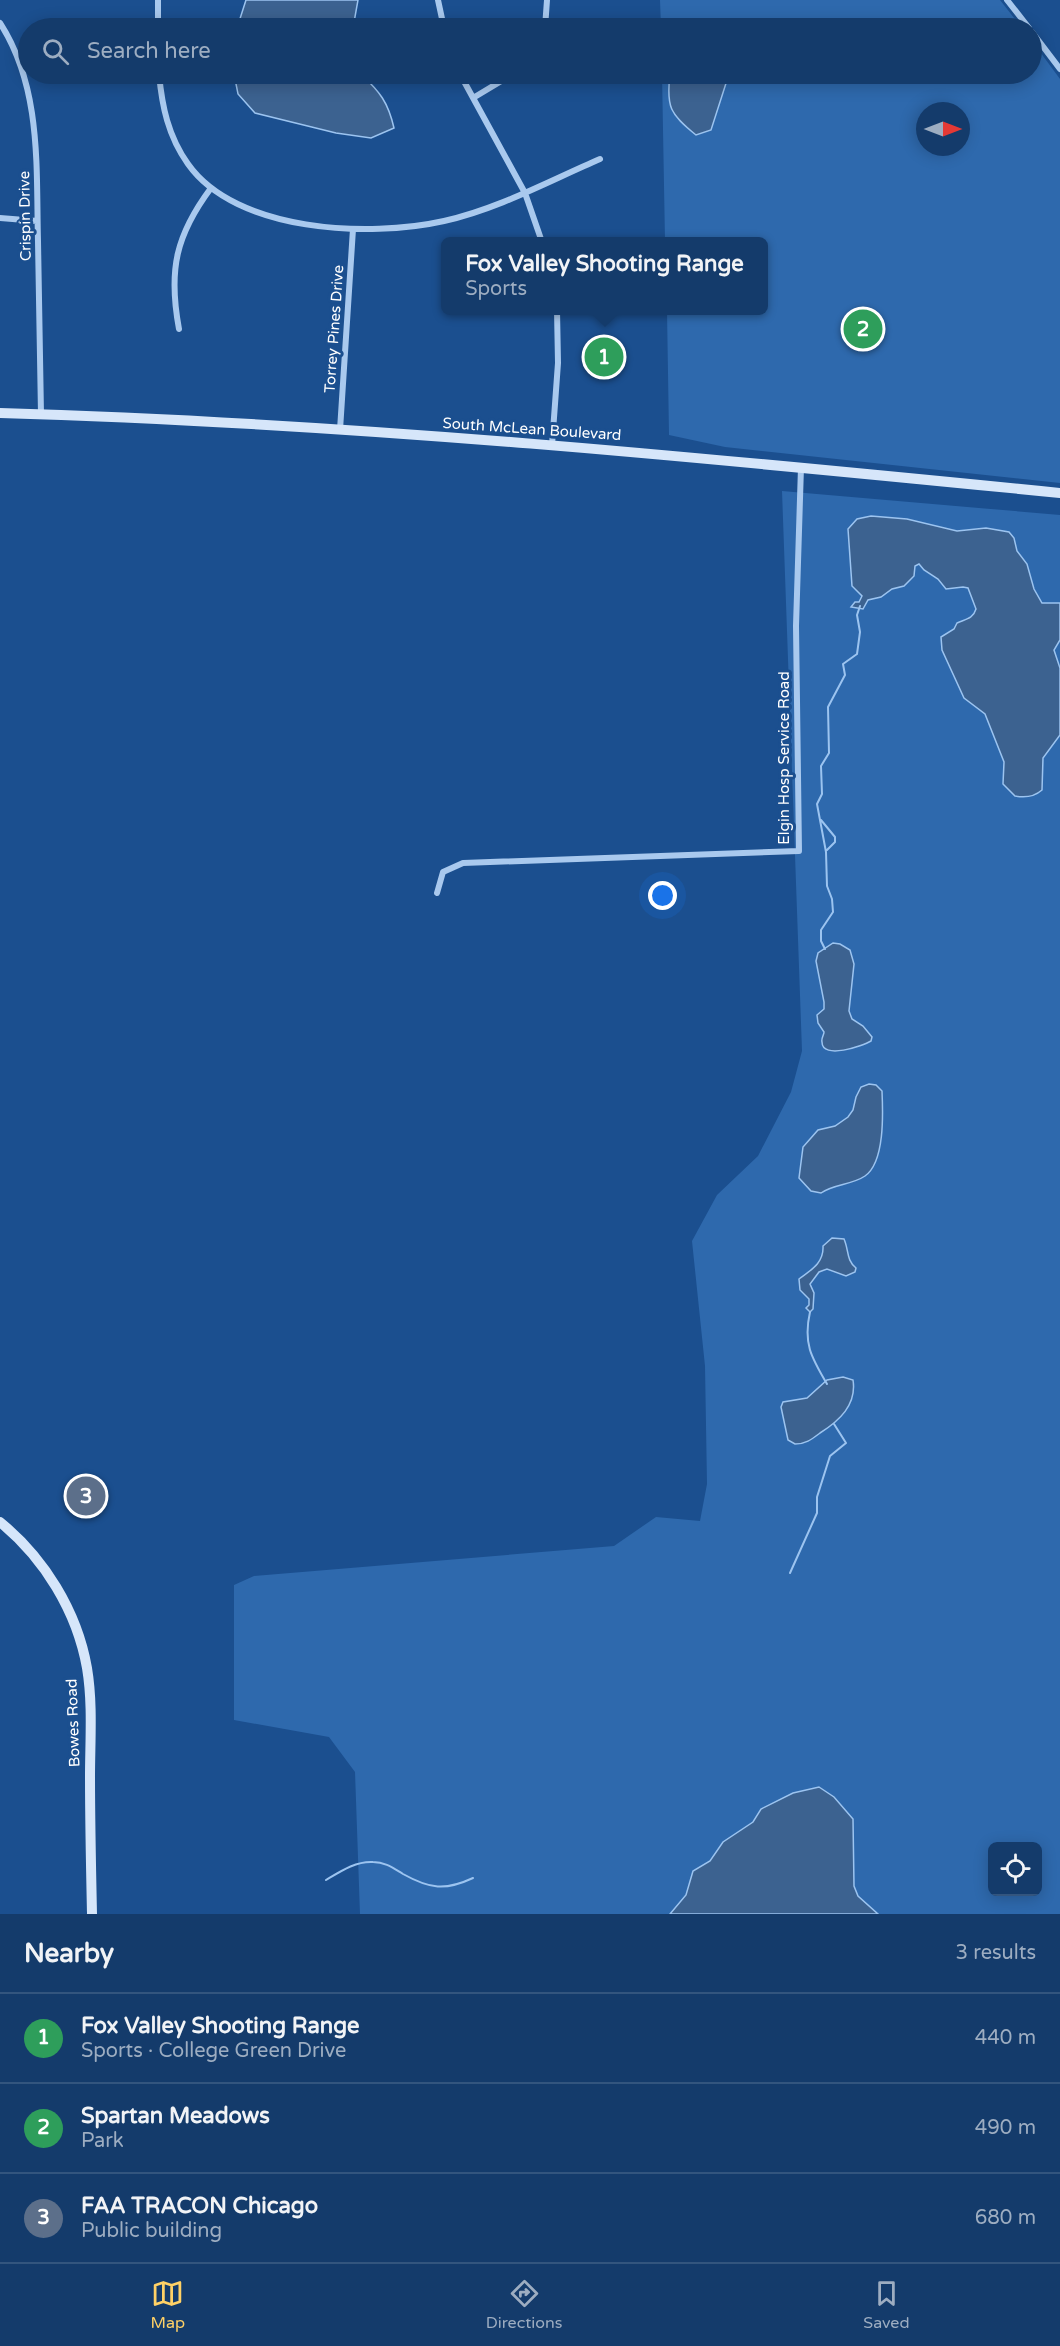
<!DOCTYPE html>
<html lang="en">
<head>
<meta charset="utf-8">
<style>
  body { margin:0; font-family:"Varela Round",sans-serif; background:#214673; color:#f1f3f6 }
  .controls { position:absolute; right:18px; bottom:18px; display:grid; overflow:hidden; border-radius:9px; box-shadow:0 3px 15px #0003 }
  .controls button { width:54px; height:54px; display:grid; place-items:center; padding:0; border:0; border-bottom:2px solid #33557e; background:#143b6b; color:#f1f3f6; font:30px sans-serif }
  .compass { position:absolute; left:916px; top:102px; width:54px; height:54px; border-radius:50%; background:#143b6b; box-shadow:0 3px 15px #0003; rotate:90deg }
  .you { position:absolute; left:663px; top:896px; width:21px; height:21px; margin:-15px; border:4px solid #fff; border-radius:50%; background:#1a73e8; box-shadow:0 0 0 9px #1a73e833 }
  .badge { display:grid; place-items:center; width:39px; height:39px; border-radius:50%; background:#ffd166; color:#fff; font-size:20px; font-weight:700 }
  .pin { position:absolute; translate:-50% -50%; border:3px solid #fff; box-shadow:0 2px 6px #0006 }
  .popup { position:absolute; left:441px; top:237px; width:327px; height:78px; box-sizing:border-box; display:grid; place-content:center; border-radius:9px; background:#143b6b; filter:drop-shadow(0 2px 4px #0005); font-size:20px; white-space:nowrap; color:#9dadc1 }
  .popup b { font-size:22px; color:#f1f3f6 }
  .popup::after { content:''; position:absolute; left:50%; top:100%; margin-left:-12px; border:12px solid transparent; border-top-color:#143b6b }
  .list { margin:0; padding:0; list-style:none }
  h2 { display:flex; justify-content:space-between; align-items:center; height:78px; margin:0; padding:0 24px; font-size:26px }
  h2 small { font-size:20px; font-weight:400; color:#9dadc1 }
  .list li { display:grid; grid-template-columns:39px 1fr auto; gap:18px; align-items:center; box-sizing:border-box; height:90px; padding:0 24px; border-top:2px solid #33557e }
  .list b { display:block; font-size:22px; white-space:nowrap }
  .list p { margin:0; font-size:20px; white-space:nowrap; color:#9dadc1 }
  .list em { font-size:20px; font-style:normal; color:#9dadc1 }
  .icon { flex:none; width:33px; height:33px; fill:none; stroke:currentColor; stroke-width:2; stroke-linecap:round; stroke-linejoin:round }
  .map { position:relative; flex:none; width:1060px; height:1914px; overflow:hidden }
  .search { position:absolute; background:#143b6b; box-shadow:0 3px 15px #0003; left:18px; right:18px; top:18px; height:66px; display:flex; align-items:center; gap:15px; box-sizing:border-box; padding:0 21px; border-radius:33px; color:#9dadc1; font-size:22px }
  .sheet { height:348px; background:#143b6b }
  nav { display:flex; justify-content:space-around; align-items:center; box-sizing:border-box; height:84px; border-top:2px solid #33557e; background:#143b6b; font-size:16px; color:#9dadc1 }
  nav a { display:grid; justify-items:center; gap:3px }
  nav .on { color:#ffd166 }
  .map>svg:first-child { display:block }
  .green { fill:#2e69ad; fill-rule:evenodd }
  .water { fill:#3c6290; stroke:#9cc4f0; stroke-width:1.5 }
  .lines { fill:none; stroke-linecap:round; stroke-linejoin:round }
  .stream { stroke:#9cc4f0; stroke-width:2 }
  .street { stroke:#a9c9ee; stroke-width:6 }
  .secondary { stroke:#d6e6fa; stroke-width:10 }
  .labels { text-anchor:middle; stroke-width:6; stroke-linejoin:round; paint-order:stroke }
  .street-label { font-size:15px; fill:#fff; stroke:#1b4f8f }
</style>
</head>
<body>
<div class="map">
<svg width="1060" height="1914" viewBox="0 0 1060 1914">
  <rect width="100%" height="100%" fill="#1b4f8f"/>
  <path class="green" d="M660 0H1000L1022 28H661Z
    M1032 41 1060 79V483L725 447 669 435 667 311 763 310V242L665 241 662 74H1032ZM925 111H961V147H925Z
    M782 491 1060 515V1914H360L355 1772 329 1737 234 1720V1585L254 1576 614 1546 656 1517 700 1521 707 1484 705 1366 692 1241 717 1195 758 1156 791 1092 802 1051ZM992 1846H1038V1892H992Z"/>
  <path class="water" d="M246 0H358L353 28H237Z
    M234 74H361C380 92 388 102 394 128L371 138 336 133 255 113 238 94Z
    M670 74H729L711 130 696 135C670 114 666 107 670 74Z
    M871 516 907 519 957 531 986 528 1009 532 1014 538 1017 551 1027 564 1034 589 1042 603H1060V640L1054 650 1060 668V735L1043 758 1042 790C1034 797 1025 798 1015 796L1003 784 1004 762 985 714 964 698 942 650 941 637 954 629 957 623C966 619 973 619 976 609L968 588 963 587 946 589 938 579 924 570 919 564 915 566 914 576 904 586 892 589 881 597 868 600 863 609 851 607 855 602H859L862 596 852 586 848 529 857 519Z
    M833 943 840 944 850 950 854 964 849 1011 852 1019 863 1026 872 1037 871 1041C863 1046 822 1060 822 1042 821 1038 824 1035 824 1032L818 1023 817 1015 824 1009V1002L816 961 818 953Z
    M869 1084 876 1085 882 1091C883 1113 885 1162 865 1176 852 1185 833 1184 821 1193L811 1191 799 1178 803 1147 818 1130 835 1126 848 1117 853 1110 856 1097 861 1087Z
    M832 1238 844 1239C849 1250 846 1260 856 1268L855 1272 846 1276 827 1269 819 1272 810 1284 814 1293 813 1309 810 1312 806 1308 809 1305V1299L800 1290 799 1279C811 1270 824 1263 823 1246Z
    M843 1377 853 1380C857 1405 839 1421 820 1433 812 1439 806 1444 795 1444L788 1440 781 1407 783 1402 807 1398 827 1380Z
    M819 1787 834 1797 853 1819 854 1886 858 1896 878 1914H670L686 1895 693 1871 710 1861 723 1842 753 1822 761 1809 793 1793Z"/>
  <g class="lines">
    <path class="stream" d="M821 820 835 837V842L827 850
      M825 949 821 941V930L833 912 832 899 827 886 826 852 817 804 822 794 821 766 829 753 828 707 845 675 843 664 857 654 860 632 857 615 860 606
      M810 1312C803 1343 811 1357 827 1384
      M790 1573 817 1513V1497L830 1456 846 1443 834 1424
      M326 1880C341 1871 356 1861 373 1862 385 1862 393 1868 403 1874 430 1889 445 1891 473 1878"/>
    <path class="street" d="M158 0V28
      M438 0 444 28
      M1007 0 1029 28
      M0 23C42 88 36 168 38 241 39 298 40 356 41 414
      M545 28 547 0
      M1032 32 1060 69
      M159 74C162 106 168 136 188 164 236 232 369 238 444 221 498 209 549 181 600 159
      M460 74 525 193 542 242
      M473 98 513 74
      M0 218 37 221
      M179 329C168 270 176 235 211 188
      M340 430 353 229
      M552 445 558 363 557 310
      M437 893 443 872 463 863 799 851 796 626 801 467"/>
    <path class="secondary" d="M0 413C354 423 708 458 1060 493
      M0 1522C44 1558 77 1611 87 1668 93 1704 90 1741 90 1777 90 1823 91 1868 92 1914"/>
  </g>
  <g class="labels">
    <g class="street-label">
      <text transform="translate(25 216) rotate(-91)" y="5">Crispin Drive</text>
      <text transform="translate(334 329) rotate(-86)" y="5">Torrey Pines Drive</text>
      <text transform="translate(532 429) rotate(4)" y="5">South McLean Boulevard</text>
      <text transform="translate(784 758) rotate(-90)" y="5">Elgin Hosp Service Road</text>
      <text transform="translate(73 1723) rotate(-92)" y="5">Bowes Road</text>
    </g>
  </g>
</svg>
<div class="controls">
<button><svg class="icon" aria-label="locate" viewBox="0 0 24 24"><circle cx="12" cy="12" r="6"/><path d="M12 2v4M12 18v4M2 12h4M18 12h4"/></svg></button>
</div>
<svg class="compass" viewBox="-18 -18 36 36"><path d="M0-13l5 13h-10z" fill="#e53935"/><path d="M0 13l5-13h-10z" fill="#9dadc1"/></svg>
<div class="you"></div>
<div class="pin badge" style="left:604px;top:357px;background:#2e9e5b">1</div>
<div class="popup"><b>Fox Valley Shooting Range</b>Sports</div>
<div class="pin badge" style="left:863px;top:329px;background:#2e9e5b">2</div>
<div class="pin badge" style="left:86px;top:1496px;background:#5c6f8a">3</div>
<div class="search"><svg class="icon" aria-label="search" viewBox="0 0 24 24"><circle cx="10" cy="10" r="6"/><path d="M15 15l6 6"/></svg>Search here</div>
</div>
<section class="sheet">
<h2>Nearby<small>3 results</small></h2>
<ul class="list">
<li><span class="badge" style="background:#2e9e5b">1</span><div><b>Fox Valley Shooting Range</b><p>Sports · College Green Drive</p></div><em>440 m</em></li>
<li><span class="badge" style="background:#2e9e5b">2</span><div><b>Spartan Meadows</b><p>Park</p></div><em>490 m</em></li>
<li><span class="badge" style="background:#5c6f8a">3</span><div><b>FAA TRACON Chicago</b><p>Public building</p></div><em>680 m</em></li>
</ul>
</section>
<nav>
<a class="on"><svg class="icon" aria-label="map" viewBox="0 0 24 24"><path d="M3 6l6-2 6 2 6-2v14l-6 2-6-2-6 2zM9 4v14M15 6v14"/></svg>Map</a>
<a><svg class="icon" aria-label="directions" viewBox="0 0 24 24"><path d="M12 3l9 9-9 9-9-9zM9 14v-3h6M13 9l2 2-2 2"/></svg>Directions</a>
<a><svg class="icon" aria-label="saved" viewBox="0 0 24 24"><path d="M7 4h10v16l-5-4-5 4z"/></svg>Saved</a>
</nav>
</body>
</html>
